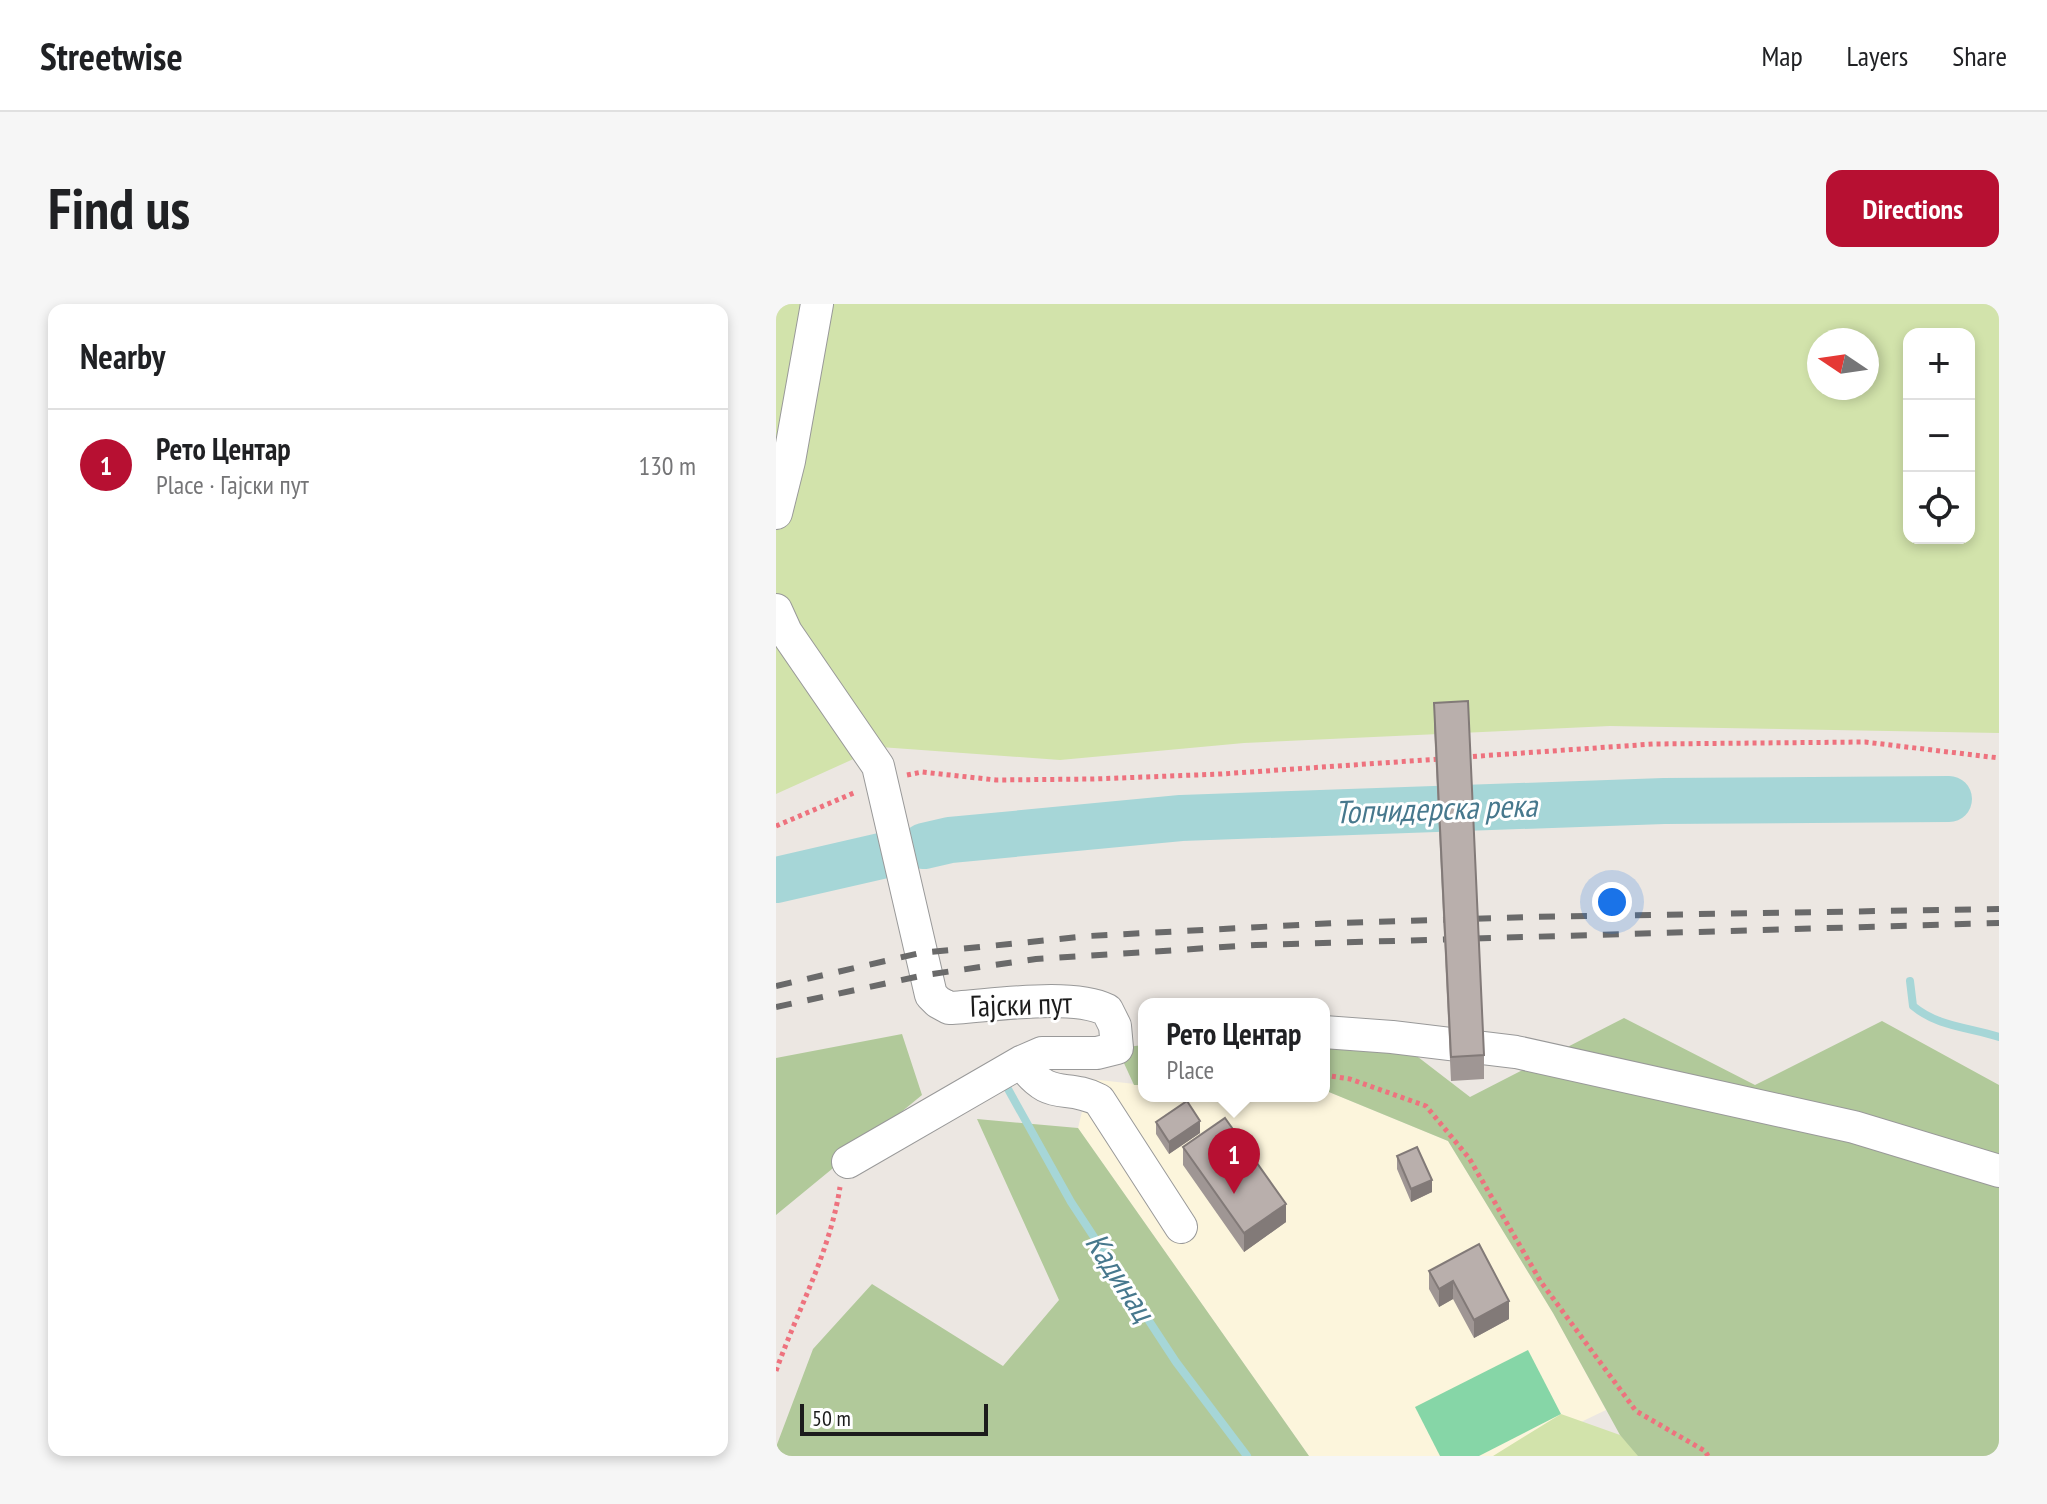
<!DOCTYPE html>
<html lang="en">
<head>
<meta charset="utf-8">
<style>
  body { margin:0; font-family:"PT Sans Narrow",sans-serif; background:#f6f6f6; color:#202124 }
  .controls { position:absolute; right:24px; top:24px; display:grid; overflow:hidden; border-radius:16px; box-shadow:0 4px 12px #0003 }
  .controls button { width:72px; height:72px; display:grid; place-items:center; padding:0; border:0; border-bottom:2px solid #e0e0e0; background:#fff; color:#202124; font:40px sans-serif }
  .compass { position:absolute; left:1031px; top:24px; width:72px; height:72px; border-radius:50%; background:#fff; box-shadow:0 4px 12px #0003; rotate:283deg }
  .scale { position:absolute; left:24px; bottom:20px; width:188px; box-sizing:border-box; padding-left:8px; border:4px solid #1c1c1c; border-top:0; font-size:22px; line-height:28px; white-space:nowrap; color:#1c1c1c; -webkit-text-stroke:6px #fff; paint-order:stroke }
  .you { position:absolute; left:836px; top:598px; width:28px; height:28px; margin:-20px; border:6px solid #fff; border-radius:50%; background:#1a73e8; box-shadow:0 0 0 12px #1a73e833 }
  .badge { display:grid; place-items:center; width:52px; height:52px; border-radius:50%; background:#b71032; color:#fff; font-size:26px; font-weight:700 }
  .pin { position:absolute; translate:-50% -66px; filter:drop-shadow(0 2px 4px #0008) }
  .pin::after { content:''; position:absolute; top:42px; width:28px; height:24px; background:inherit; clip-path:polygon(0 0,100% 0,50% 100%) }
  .popup { position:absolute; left:362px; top:694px; width:192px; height:104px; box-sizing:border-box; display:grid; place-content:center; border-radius:16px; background:#fff; filter:drop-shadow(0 2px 6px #0005); font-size:26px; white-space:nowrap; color:#757577 }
  .popup b { font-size:30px; color:#202124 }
  .popup::after { content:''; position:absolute; left:50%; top:100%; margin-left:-16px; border:16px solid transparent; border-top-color:#fff }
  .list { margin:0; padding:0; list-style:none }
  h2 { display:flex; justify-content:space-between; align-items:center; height:104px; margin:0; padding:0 32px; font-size:34px }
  h2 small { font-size:26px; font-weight:400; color:#757577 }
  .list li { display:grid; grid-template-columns:52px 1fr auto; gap:24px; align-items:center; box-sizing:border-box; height:112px; padding:0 32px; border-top:2px solid #e0e0e0 }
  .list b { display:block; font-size:30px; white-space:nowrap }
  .list p { margin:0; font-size:26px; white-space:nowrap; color:#757577 }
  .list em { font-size:26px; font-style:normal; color:#757577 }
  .icon { flex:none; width:44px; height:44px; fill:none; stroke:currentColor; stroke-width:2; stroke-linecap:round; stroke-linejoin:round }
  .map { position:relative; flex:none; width:1223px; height:1152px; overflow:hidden; border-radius:16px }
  header { display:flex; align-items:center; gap:48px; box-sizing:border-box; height:112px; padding:0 40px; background:#fff; border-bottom:2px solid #e0e0e0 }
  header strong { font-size:38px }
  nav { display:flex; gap:44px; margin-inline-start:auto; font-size:28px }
  .intro { display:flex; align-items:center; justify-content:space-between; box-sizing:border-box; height:192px; padding:0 48px }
  h1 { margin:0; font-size:56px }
  .button { padding:20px 36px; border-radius:16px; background:#b71032; color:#fff; font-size:28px; font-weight:700 }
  main { display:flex; gap:48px; padding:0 48px }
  aside { flex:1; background:#fff; border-radius:16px; box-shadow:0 4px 12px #0003 }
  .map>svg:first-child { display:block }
  .education { fill:#fcf5dc }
  .grass { fill:#d2e3ab; fill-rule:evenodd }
  .forest { fill:#b1c99a }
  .pitch { fill:#86d6a7 }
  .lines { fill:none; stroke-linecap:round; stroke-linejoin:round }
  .stream { stroke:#a6d6d7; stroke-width:8 }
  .river { stroke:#a6d6d7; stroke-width:46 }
  .minor-casing { stroke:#999; stroke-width:34 }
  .path { stroke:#ee727e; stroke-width:5; stroke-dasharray:4 4; stroke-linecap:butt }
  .minor { stroke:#fff; stroke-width:32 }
  .rail { stroke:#6a6a6a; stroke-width:6; stroke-dasharray:16 16; stroke-linecap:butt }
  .wall { fill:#9f9694 }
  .shaded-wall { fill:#827a78 }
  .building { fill:#b9afac; stroke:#827a78; stroke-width:2 }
  .labels { text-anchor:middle; stroke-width:6; stroke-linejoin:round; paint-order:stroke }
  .street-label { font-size:30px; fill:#1c1c1c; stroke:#fff }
  .water-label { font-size:32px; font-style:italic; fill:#47788d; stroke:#fff }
</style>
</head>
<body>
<header>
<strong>Streetwise</strong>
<nav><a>Map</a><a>Layers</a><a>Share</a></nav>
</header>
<div class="intro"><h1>Find us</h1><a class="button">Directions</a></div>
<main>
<aside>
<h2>Nearby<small></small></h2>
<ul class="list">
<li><span class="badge">1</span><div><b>Рето Центар</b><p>Place · Гајски пут</p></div><em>130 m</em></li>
</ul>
</aside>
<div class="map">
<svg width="1223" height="1152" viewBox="0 0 1223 1152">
  <rect width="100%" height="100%" fill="#ece7e2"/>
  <path class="education" d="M314 775 368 781V792H548V786L672 837 777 1009 830 1106 734 1152H533L302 824Z"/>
  <path class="grass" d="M0 0H1223V429L834 422 468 439 284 456 104 443 0 490ZM1133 30H1193V234H1133ZM1043 36H1091V84H1043Z
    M785 1110 844 1131 864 1152H717Z"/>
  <path class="forest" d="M848 714 979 781 1106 717 1223 781V1152H862L844 1131 777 1009 672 837 548 786V728L616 733 694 793Z
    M126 730 146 791 0 911V754Z
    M368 741V781H358L341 744Z
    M201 815 302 824 533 1152H0V1143L37 1045 96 980 227 1062 283 996Z"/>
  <path class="pitch" d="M752 1046 785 1110 703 1152H664L639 1103Z"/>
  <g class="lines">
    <path class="stream" d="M1134 677 1137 702C1162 723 1193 723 1223 733
      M232 785 295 898 400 1058 471 1152"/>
    <path class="river" d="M148 542 174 536 405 514 888 497 1173 495
      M0 576 105 552"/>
    <g class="minor-casing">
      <path id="minor" d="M0 209 13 157 41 0
        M0 306 10 328 102 462 155 691 162 698 173 704C215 702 295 688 331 706L339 722 341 744 321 749H266L245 758 72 858
        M548 728 616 733 740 748 1078 823 1223 867
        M245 758C275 800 288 778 323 796L405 923"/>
    </g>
    <path class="path" d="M689 453 877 440 1089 438 1223 454
      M131 471 146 468 220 476 318 475 445 470 664 455
      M0 522 80 488
      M548 771 574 775 650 802 693 854 765 978 860 1107 929 1147 932 1152
      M0 1067C22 1005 54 948 64 883"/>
    <use href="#minor" class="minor"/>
    <path class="rail" d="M0 682 144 649 313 632 560 619 754 613 1223 605
      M0 703 149 671 260 655 480 641 1223 619"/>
  </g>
  <path class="wall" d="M658 399 708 751V775L675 777 658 423Z
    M380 818 424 829 393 850 380 830Z
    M407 843 510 918 468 948 407 861Z
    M621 852 656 888 635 898 621 865Z
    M703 940 733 1015 698 1034 677 995 663 1003 653 985V967Z"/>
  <path class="shaded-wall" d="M424 817V829L393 850V838Z
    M656 876V888L635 898V885Z
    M510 900V918L468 948V929Z
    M677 977V995L663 1003V985Z
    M733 997V1015L698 1034V1016Z"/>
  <path class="building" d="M692 397 708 751 675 753 658 399Z
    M411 797 424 817 393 838 380 818Z
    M449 814 510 900 468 929 407 843Z
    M641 843 656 876 635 885 621 852Z
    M703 940 733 997 698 1016 677 977 663 985 653 967Z"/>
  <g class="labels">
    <g class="street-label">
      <text transform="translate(245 701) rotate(-2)" y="10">Гајски пут</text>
    </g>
    <g class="water-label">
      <text transform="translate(660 505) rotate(-2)" y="11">Топчидерска река</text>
      <text transform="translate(344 973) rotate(57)" y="11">Кадинац</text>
    </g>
  </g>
</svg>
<div class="controls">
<button>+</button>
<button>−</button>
<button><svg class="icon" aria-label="locate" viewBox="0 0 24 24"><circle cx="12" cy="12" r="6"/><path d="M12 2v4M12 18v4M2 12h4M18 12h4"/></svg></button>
</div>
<svg class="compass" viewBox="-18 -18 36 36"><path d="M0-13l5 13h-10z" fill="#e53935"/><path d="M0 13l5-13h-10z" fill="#757577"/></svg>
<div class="scale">50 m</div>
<div class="you"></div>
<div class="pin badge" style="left:458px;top:890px">1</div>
<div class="popup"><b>Рето Центар</b>Place</div>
</div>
</main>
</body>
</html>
